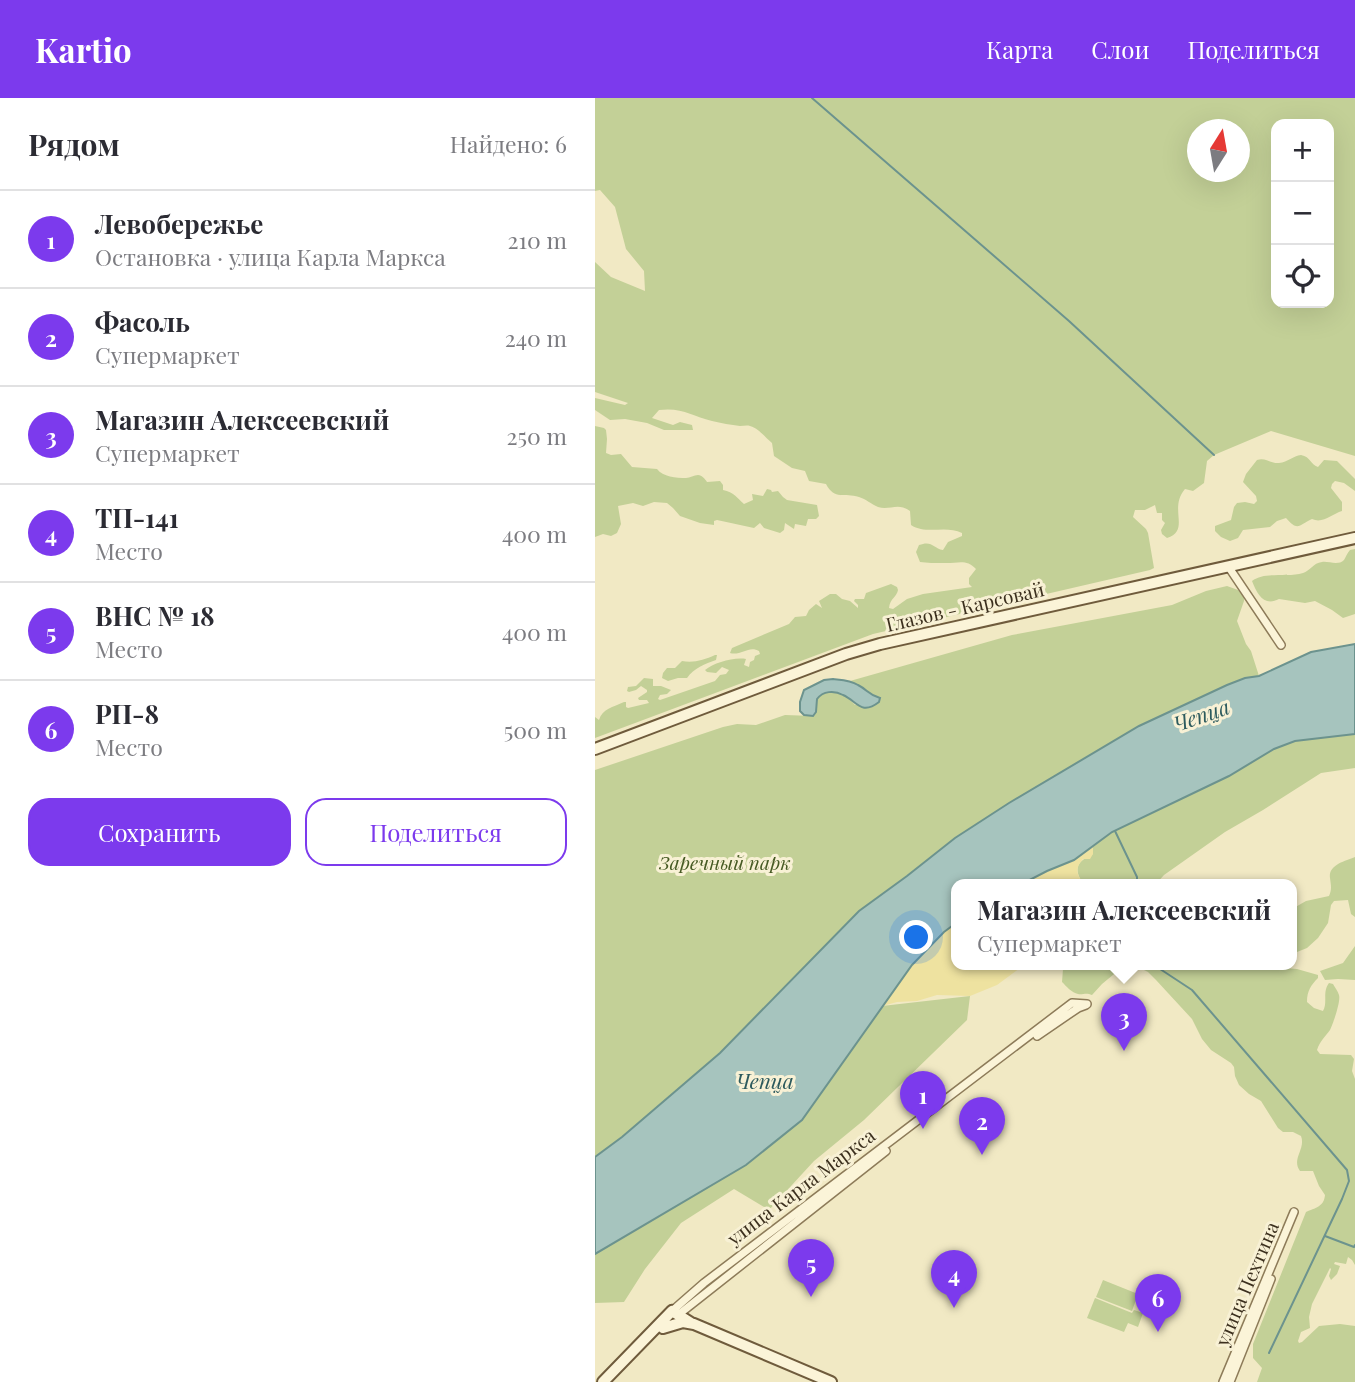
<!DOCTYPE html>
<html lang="ru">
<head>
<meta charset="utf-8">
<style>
  body { margin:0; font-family:"Playfair Display",serif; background:#f2f2f3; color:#2b2b33 }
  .controls { position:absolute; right:21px; top:21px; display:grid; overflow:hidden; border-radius:14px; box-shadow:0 7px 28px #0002 }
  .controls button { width:63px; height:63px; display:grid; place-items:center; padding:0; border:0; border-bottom:2px solid #e1e1e2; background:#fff; color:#2b2b33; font:35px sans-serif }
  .compass { position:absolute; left:592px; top:21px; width:63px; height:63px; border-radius:50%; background:#fff; box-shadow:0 7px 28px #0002; rotate:11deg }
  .you { position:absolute; left:322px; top:840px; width:24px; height:24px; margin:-18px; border:5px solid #fff; border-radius:50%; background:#1a73e8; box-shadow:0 0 0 10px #1a73e833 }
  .badge { display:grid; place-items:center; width:46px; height:46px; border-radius:50%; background:#7c3aed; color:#fff; font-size:23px; font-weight:700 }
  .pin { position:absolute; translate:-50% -58px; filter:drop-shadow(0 2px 4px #0008) }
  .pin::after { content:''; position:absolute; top:37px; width:24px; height:21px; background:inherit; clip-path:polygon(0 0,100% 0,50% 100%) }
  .popup { position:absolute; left:356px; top:781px; width:346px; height:91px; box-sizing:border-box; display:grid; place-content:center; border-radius:14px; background:#fff; filter:drop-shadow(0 2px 5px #0005); font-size:23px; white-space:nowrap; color:#7c7c81 }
  .popup b { font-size:26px; color:#2b2b33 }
  .popup::after { content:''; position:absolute; left:50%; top:100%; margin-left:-14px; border:14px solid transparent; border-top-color:#fff }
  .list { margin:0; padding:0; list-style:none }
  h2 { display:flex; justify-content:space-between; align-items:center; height:91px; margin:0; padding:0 28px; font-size:30px }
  h2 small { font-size:23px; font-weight:400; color:#7c7c81 }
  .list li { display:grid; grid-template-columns:46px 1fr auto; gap:21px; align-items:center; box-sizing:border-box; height:98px; padding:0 28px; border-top:2px solid #e1e1e2 }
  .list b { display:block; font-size:26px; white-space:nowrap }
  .list p { margin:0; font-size:23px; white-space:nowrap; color:#7c7c81 }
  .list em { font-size:23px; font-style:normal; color:#7c7c81 }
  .actions { display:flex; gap:14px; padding:21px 28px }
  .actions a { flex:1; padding:16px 0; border:2px solid #7c3aed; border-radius:21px; text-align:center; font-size:24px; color:#7c3aed }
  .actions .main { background:#7c3aed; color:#fff }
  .icon { flex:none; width:38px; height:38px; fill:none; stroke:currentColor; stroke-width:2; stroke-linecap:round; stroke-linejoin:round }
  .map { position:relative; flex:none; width:760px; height:1284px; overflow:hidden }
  header { display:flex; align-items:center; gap:42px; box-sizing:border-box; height:98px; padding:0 35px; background:#7c3aed; color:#fff }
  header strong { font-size:33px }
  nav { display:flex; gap:38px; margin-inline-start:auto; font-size:24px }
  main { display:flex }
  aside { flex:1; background:#fff }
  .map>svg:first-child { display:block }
  .green { fill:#c3d097; fill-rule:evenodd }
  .sand { fill:#eee2a0 }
  .water { fill:#a6c4be; stroke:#6c938e; stroke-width:2 }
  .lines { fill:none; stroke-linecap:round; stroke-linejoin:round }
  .stream { stroke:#6c938e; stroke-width:2 }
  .street-casing { stroke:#8d7b59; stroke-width:10 }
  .secondary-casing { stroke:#6f5b3c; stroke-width:14 }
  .street { stroke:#fbf4d8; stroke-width:7 }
  .secondary { stroke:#fbf4d8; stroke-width:10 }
  .labels { text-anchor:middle; stroke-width:6; stroke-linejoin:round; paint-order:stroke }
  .street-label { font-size:19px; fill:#3c301e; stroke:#f8f1d5 }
  .park-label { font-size:19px; font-style:italic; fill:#465a23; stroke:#f8f1d5 }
  .water-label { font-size:21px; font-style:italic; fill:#2c5a5d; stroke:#f8f1d5 }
</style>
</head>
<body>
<header>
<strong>Kartio</strong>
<nav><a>Карта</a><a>Слои</a><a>Поделиться</a></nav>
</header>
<main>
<aside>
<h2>Рядом<small>Найдено: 6</small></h2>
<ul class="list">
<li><span class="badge">1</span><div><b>Левобережье</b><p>Остановка · улица Карла Маркса</p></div><em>210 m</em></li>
<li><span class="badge">2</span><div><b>Фасоль</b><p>Супермаркет</p></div><em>240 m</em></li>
<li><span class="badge">3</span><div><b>Магазин Алексеевский</b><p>Супермаркет</p></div><em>250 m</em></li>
<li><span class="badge">4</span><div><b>ТП-141</b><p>Место</p></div><em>400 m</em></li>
<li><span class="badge">5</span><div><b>ВНС № 18</b><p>Место</p></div><em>400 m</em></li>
<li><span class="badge">6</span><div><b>РП-8</b><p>Место</p></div><em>500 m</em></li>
</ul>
<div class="actions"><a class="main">Сохранить</a><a>Поделиться</a></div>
</aside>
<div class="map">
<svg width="760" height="1284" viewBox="0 0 760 1284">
  <rect width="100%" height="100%" fill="#f1e9c4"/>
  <path class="green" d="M0 0H760V358L676 333 619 357 612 363 609 385 598 393 590 391C573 411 596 432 572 440L567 436 566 432 570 425 567 422V415H562L560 407 550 412H540L538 419 551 431 553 435 559 470 555 472 278 536 0 640V619L4 622C7 611 18 609 29 604H31V609L33 610 54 605 52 602H44L43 600 52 594V592L46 588 41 592 34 594 32 593 33 589 41 588 49 580 58 581V588H66L76 592 72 596 65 597 63 601 65 602 120 583 125 577 131 576 134 572 127 569 121 575 112 574 110 572C119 565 138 559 151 561L149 567 154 569 155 564 159 562 160 558 165 556 164 553C154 547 146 558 135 555L137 550 194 526 200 519 211 518 214 512 221 506 227 510 224 503 235 496H241L247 501 255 503 263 510V507L259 503 260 501H269L271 495 296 486 302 489 303 492C302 499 295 500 294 510L298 511 312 501 328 496 377 489 374 486V480L381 471C371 460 362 466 348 465 340 465 332 465 325 464L321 454 324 447C337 442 338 450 348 452L353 444 367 438V435C351 427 331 437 316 427L315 413C303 404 294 413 283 409 276 406 271 401 264 399 249 394 240 403 231 386L214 383 210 373 197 370 179 358 177 345C169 339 165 331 155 328 152 327 148 328 145 328 136 327 126 325 117 323 97 318 87 309 64 312L57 320 78 327 85 324 97 327 98 332H69L52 325 30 321 15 322 0 312V300L30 307 33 305 0 294V164L16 179 50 193 49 173 31 151 20 109 5 92 0 93ZM681 26H734V205H681ZM603 32H645V74H603Z
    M0 328 9 330 11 332 12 341 11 355 16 357 26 356 37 369 62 371C68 379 81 380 91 380 95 380 99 377 103 377 107 377 110 381 112 384L125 383 128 387V392C139 394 142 400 149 406L158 402 157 396 168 398 172 391 176 392 177 394 183 393 188 399 192 402 222 407 224 418 221 421H213L211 428 200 426 199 431 190 425 189 432 185 435 169 430 165 425 159 430 122 422 119 423V427L105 425 85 418 78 410 72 405 59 404 48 408 38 405 23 408 26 426 22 435 16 438 8 436 0 439Z
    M706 357C716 359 715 366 723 369L729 362 742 363 760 381V393L749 385 740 383 737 386 736 390 747 404V413C737 416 728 426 717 421 704 427 703 434 691 420L682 423 675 429 648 432 643 440 635 443 626 439 620 433V428L636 422 639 409 642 405 650 404 659 406 662 403 661 398 648 384 651 376 662 362C671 359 675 366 684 365 693 364 698 358 706 357Z
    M760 451V516L748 520 737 512 720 503 710 505 684 501C669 509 662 496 657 483 670 473 692 480 708 475 715 473 718 465 727 464 734 463 743 468 749 462 751 459 752 455 755 452Z
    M632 488 643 492 649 497V503L642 523 651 546 656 553 664 578 650 580 632 587 544 628 178 900 125 955 27 1039 0 1059V672L128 629 142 626 161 627 190 617 218 618C222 611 220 609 222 602 225 590 245 594 252 599 255 601 257 604 260 607L284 600C273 596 266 588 255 583L417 537 577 507 611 493Z
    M120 557H122L121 562C110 566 99 570 92 580H83L73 583 67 580 68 575 72 570H80L87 563C99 565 109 562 120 557Z
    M760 636V670L726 675 668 712 630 734 569 777 560 787H524C513 783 501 787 489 787 478 771 481 764 498 756V749L517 734 634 678 679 651 700 643Z
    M760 759V819L756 816 753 802 739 803 736 807 733 825 723 840 712 850 697 856V811L711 803 734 798C737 791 736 788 735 780 733 767 750 763 760 759Z
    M760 848V882L743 881 730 882 725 873 748 865Z
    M461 867H530L507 886 497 897C491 894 488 897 483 896 477 895 471 888 467 884L468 871Z
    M539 867H596L604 870 612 867H672L676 869 702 871 723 877V880C716 887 712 893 712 904L719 910 728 913C733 905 727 894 734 885L738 886C740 890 743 893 744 897 746 903 738 926 735 932 730 939 725 943 722 952L725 956 756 957 759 961 757 973 760 981V1167L757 1162 753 1159 751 1166 740 1164 739 1166 745 1168 742 1176 736 1182 734 1178 736 1171 735 1170 717 1206 714 1219 715 1230 706 1234 703 1243 704 1245 707 1244 724 1228 745 1226 760 1228V1284H662L667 1270 658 1260V1246L711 1114C720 1110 729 1109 730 1097L724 1088 718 1073H705C696 1061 711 1051 706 1038L698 1034H688L683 1030 666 1003 654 996 644 987 640 978 639 969 636 965 616 952 607 941 597 921 561 882 553 874Z
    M375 898 372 922 269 1022 219 1063 174 1112 139 1091 86 1125 50 1171 29 1204 0 1205V1156L151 1067 207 1022 287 908Z
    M508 1182 543 1196 537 1213 501 1199Z
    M500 1200 537 1215 539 1212 548 1215 543 1229 533 1225 529 1234 492 1220Z"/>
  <path class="sand" d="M498 749V756L495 761H488C479 771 482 776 489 787H425C450 774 475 764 498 749Z
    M361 825V867H429L402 887 375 898 342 897 322 903 302 904 287 908C309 878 331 847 361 825Z"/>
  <path class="water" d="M760 546V636L700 643 679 651 634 678 517 734 479 762 452 773 425 787H361V825L349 834 317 867 207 1022 151 1067 0 1156V1059L27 1039 125 955 264 813 312 778 360 740 414 705 544 628 632 587 650 580 664 578 716 554Z
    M238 581C247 582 255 582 263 587 273 592 272 596 285 600L284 604C266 618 262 603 248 597 239 592 228 593 222 601L221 614 218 618 209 617 205 613V604L209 592 229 582Z"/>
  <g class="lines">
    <path class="stream" d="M217 0 474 223 619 357
      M520 733 542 779V787
      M559 867 597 892 752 1072 754 1083 747 1101 674 1255
      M730 1138 759 1149 760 1147"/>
    <g class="street-casing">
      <path id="street" d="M633 468 686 547
        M442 938 483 910 491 907
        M77 1213 109 1185 477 905 492 906
        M83 1217 291 1053
        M628 1284 699 1114
        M635 1284 676 1181"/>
    </g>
    <g class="secondary-casing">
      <path id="secondary" d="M0 651 251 556 285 546 760 440
        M68 1230 88 1224 99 1226 236 1284
        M8 1284 77 1213 96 1225"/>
    </g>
    <use href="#street" class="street"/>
    <use href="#secondary" class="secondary"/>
  </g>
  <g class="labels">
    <g class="street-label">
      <text transform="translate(370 509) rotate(-13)" y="7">Глазов - Карсовай</text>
      <text transform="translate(206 1089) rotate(-37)" y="7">улица Карла Маркса</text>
      <text transform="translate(652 1186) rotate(-67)" y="7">улица Пехтина</text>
    </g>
    <g class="park-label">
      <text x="130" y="772">Заречный парк</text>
    </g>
    <g class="water-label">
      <text transform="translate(607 618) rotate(-19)" y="7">Чепца</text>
      <text x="170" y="991">Чепца</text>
    </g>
  </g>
</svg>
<div class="controls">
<button>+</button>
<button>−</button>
<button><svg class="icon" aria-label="locate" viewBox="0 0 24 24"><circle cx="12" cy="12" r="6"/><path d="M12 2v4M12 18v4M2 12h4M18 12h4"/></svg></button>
</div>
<svg class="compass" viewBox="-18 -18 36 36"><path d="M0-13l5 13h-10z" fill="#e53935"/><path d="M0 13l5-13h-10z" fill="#7c7c81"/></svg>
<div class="you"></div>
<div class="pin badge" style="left:328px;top:1031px">1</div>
<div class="pin badge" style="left:387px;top:1057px">2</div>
<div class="pin badge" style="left:529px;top:953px">3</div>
<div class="popup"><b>Магазин Алексеевский</b>Супермаркет</div>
<div class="pin badge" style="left:359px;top:1210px">4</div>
<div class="pin badge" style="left:216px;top:1199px">5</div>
<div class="pin badge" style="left:563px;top:1234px">6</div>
</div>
</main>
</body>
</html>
